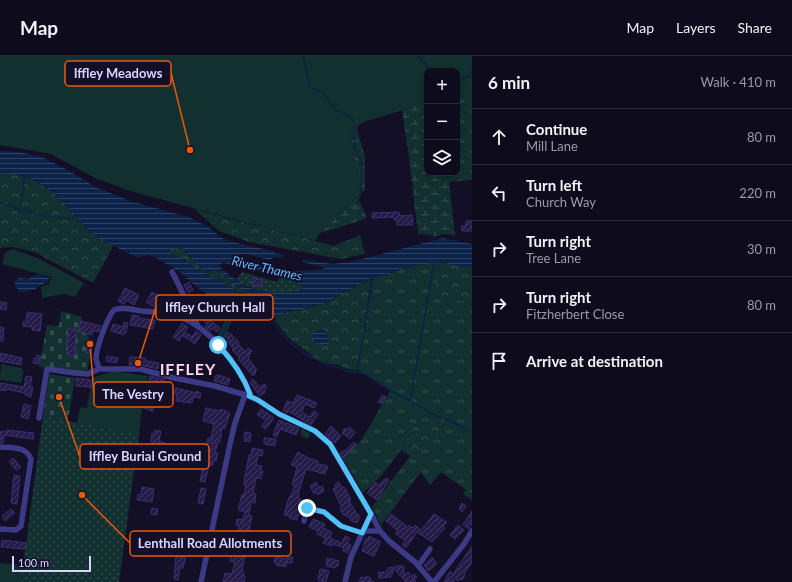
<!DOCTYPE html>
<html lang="en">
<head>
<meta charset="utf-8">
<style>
  body { margin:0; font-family:Lato,sans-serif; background:#171425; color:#f1f3f6 }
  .controls { position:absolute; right:12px; top:12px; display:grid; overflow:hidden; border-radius:8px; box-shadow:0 2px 6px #0003 }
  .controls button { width:36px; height:36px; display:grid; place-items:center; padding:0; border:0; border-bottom:1px solid #2e2b3b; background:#0e0b1c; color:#f1f3f6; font:20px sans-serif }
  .scale { position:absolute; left:12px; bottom:10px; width:79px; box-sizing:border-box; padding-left:4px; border:2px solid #d9d4ff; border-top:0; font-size:11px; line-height:14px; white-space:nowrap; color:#d9d4ff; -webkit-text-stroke:3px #130f26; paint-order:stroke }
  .stop { position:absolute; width:12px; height:12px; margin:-9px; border:3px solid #4fc3f7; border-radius:50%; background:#fff }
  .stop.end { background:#4fc3f7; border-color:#fff; box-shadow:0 1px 4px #0008 }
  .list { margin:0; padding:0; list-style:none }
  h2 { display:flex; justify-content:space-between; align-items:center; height:52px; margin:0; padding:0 16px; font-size:17px }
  h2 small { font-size:13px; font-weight:400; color:#9b9ba3 }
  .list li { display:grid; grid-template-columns:26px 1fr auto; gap:12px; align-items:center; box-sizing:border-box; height:56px; padding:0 16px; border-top:1px solid #2e2b3b }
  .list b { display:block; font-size:15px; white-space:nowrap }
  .list p { margin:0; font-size:13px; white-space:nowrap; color:#9b9ba3 }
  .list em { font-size:13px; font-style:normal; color:#9b9ba3 }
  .icon { flex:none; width:22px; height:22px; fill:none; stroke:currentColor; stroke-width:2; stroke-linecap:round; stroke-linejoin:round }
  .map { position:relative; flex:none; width:472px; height:526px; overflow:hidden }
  header { display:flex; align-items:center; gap:24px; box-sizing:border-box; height:56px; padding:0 20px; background:#0e0b1c; border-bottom:1px solid #2e2b3b }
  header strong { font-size:19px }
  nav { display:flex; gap:22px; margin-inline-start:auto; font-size:14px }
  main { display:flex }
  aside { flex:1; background:#0e0b1c }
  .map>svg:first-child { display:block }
  .grass { fill:url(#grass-tufts) }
  .forest { fill:url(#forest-crowns) }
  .wetland { fill:url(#wetland-marsh) }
  .cemetery { fill:url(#cemetery-stones) }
  .park { fill:#12302f }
  .garden { fill:url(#garden-dots) }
  .water { fill:url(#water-rules); fill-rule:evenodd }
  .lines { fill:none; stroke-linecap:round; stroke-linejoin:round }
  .stream { stroke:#0c2248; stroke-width:1.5 }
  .building { fill:url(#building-hatch); stroke:#3b2d73 }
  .minor { stroke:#3d3a85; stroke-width:5.5 }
  .route { stroke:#4fc3f7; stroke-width:5 }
  .labels { text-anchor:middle; stroke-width:3; stroke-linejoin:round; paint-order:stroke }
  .water-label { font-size:13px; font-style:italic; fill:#62b6ff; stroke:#130f26 }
  .district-label { font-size:16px; font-weight:bold; letter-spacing:1px; fill:#ffd6f0; stroke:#130f26 }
  .leader { fill:none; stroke:#e8590c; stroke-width:1.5 }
  .callout-dot { fill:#e8590c; stroke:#130f26; stroke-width:1.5 }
  .callout { fill:#130f26; stroke:#e8590c; stroke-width:1.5 }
  .callout-label { font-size:13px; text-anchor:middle; font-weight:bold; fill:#d9d4ff }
</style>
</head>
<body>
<header>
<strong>Map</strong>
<nav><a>Map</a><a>Layers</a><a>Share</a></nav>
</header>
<main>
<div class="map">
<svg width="472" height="526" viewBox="0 0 472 526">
  <defs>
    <pattern id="grass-tufts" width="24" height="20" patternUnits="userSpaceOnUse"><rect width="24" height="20" fill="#12302f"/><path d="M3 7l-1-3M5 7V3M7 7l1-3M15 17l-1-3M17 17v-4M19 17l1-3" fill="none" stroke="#344d4e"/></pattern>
    <pattern id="forest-crowns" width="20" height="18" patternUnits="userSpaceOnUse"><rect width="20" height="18" fill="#12302f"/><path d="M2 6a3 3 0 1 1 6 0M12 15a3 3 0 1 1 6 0" fill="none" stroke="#344d4e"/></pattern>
    <pattern id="wetland-marsh" width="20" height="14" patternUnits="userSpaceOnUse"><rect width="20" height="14" fill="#12302f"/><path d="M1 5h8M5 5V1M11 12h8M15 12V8" fill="none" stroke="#344d4e"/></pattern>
    <pattern id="cemetery-stones" width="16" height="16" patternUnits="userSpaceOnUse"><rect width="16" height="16" fill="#12302f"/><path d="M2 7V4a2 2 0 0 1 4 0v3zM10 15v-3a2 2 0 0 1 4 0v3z" fill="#344d4e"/></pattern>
    <pattern id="garden-dots" width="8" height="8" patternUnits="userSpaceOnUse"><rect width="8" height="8" fill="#12302f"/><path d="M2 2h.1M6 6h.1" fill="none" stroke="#344d4e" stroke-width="1.8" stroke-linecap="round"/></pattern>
    <pattern id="water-rules" width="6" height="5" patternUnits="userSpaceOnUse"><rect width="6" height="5" fill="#0c2248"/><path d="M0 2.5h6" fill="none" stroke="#2f4163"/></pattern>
    <pattern id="building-hatch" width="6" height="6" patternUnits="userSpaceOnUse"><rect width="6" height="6" fill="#241b47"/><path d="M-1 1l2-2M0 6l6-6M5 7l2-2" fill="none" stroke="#433b63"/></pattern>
  </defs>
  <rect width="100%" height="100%" fill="#130f26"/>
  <path class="grass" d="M457 30H472V124L449 126 448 117H457Z
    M444 207 434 237 472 247V444L463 438 466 434 441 416 430 429 421 416 381 469 372 451 410 400 448 365 424 353 401 394 381 420 363 437 343 403 362 383 390 335 358 314 372 222C390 218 406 210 425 208 431 207 438 207 444 207Z
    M230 253 235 255 223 287 217 282Z"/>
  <path class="forest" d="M358 69 357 73 365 101V135L359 136C359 115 352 95 349 75Z
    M7 117C32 119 50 132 66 149 73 156 78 164 85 171 93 179 103 184 114 189L93 227 34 196 13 191 0 192V118Z
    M194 153 334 190 360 179 365 198 341 203 249 186 219 175Z
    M179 191 184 193 191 203 207 216 215 212 244 236 243 239 240 238 221 223 215 224 183 203 169 197V194Z
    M444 207 472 212V247L433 237Z
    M371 223 358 314 345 313 340 309 330 308 318 304 287 281 280 271 274 259 323 248Z
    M424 353 448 365 410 400 401 394Z"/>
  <path class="wetland" d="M326 0 427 20V117H448L455 179 443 178 433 181V179L418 178 409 101 402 54 366 65 358 69Z
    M349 75C352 95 359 115 359 136H362L359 144 367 162 338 172 320 177 352 143 342 92Z"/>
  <path class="cemetery" d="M61 255 82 261 80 270 85 278 89 279 86 296 91 297 87 317 39 311 47 269 59 270Z
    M49 318 75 322 68 365 43 360Z"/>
  <path class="park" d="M0 0H472V68L469 39 457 41V15H427V47L366 65 349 75C351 95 359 115 359 136L320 177 315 185 130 135 95 122 51 98 0 89Z
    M12 193 38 202 84 227 75 241 64 238 42 242 41 231 49 228 51 221 2 208 5 197Z
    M1 308 22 312V314L24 315 21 327 0 324Z
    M113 315 148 320 141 351 142 352 139 379 77 367 80 351 87 352 92 322Z
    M0 507 24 509 21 526H0Z"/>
  <path class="garden" d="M242 216 277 226 280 220 287 222 301 229 303 233C284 243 252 235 236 224Z
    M43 360 139 379 119 526H21Z
    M302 373 311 378 308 383 300 379Z"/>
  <path class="water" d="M0 95 20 96 42 101 64 112 88 126 91 129 130 145 189 161 210 172 213 175 224 183 244 189 274 195V197L284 199 283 202 274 201 270 204 245 198 232 199V202L237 204 289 215 316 214 326 212 302 206V203L332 208 350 206 443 182 472 188V212L444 207 424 208 400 213 387 219 372 222 323 248 272 260 262 257 235 255 221 249 193 228 181 217 155 201 147 199 139 202C125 195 109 189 96 180 84 172 76 159 66 149 48 130 27 115 0 118ZM179 191 184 193C191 203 199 213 211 217L215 213 244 236 243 239 240 238 221 223 215 224 183 203 169 197 170 194ZM223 207 236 209 287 222 301 229 303 233 293 236 270 237 246 231 222 213 219 209Z
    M37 218 49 222 48 226 41 229 34 234 20 236 16 231 14 225 19 222 28 223Z
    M323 273 326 275 329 287 327 289 316 287 313 285 312 278 315 276Z"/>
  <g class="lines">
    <path class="stream" d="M303 0 310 31 325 38C333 55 335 55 352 61L353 65
      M418 0 431 15
      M457 24 467 21 472 15
      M354 71V89L362 110 361 134 358 141V147
      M0 147 48 161 72 162 76 158
      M18 157 22 143 24 119
      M434 207 410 345 433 358 455 367 463 372 472 376
      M373 222 359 305 356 316 367 319 393 336 410 345
      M271 258 280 275 287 284 305 298 330 310 339 311 345 315 356 316
      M222 280 234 253"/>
  </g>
  <path class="building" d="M399 156 400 160 412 159 413 169H397V163L394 164 393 161 372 162V157Z
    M466 165H472V175H462L461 170H466Z
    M253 222 262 224 261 230 252 228Z
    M189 226 193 234 188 237 184 229Z
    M125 232 139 239 134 249 126 244 124 248 118 245Z
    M152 236 162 241 156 252 146 246Z
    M0 246 7 247 6 254 0 253Z
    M201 251 208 258 205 260 220 272 217 276 212 272 210 275 205 271 207 268 196 257 195 254 196 253 197 254Z
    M27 256 42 258 40 275 32 274V271L23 270V265H26Z
    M132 259 139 260 138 262 155 264 153 273 130 269Z
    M81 265 101 270 98 276 93 275 92 279 78 275Z
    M124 266 128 267 126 277H124V279L111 275 113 268 123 271Z
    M182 267 188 271 185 276 192 281 196 275 201 279 195 288 182 279 179 285 173 281Z
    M0 271 4 272 3 285H0Z
    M68 273H76L75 300 67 299Z
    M229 276 239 286 238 288 245 295 248 292 252 295 249 299 250 300 248 302 257 314 255 316 256 317 253 320 238 303 240 302 232 294 234 293 227 285 228 283 225 280Z
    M88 283 93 284 91 297H86Z
    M0 297 22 302 21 309 0 305Z
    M37 299 41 300 39 308 33 307 34 302 36 303Z
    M107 300 118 302 117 307 106 305Z
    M130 301 146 302V305L159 307 158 313 141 309H129Z
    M216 319 219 320V319L230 323 228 329 214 325Z
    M26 320 32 321 30 331H33L31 341 25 339V337L6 333V335L0 334V327L24 331Z
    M150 320 165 324 164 330 159 329 158 333 147 332Z
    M76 322 91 324V331L76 330Z
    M253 323 260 331 264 328 267 331 264 334 265 336 260 340 250 327Z
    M176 332 196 337V335L201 337 200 342 193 341 192 347 176 345 177 338H174Z
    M297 339 317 347 314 352 305 348 302 356 309 361 314 355 318 358 311 369 288 355 287 357 283 355 287 345 293 347Z
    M382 339 386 341 382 348 378 346Z
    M146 344 155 348 153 355 143 352Z
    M24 348 31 350 28 363 21 361Z
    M206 352 220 355 221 353 230 357 225 372H222L220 386H218L215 397H218L216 405H214L212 410 209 409 205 426 200 425 205 400 209 401 210 396 212 388 207 387 208 382H211L214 368 203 365Z
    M261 353 274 362 266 373 261 370 266 365 257 358Z
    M279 364 299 372 296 379 280 373 277 381 273 379Z
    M331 370 341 380 335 387 325 378Z
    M349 371 355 376 350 383 342 377 345 372 347 374Z
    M7 374 34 377 33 383 4 379 3 387H0V375L7 376Z
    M155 374 161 375 159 385 165 387 164 392 153 390V386H151L152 377 154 378Z
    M245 376 251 377 250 386 244 385Z
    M264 382 276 383 275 390 264 388Z
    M354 386 357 389 343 402 340 397 345 394V395Z
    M252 392 263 394 262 400 258 399 256 409 262 410 261 415H263L261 423 256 422 253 437 256 438 255 447 251 446 249 460H252L249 475H252L251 478 252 479V483H250L249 486 247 500H245L242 515 244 516 243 519 245 520 244 526H223L225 517 232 518 235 506 230 505 233 491 241 492 243 480 237 478 239 469H236L237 463 242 464 245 456 238 454 242 438 244 439 246 429H244L245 420 249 399 251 400Z
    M298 396 308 402 318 405V408L328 410 325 418 306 413 298 438 299 437 298 441H299V443L303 444 297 464 289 462 290 460 284 459 288 444 295 430 292 429 297 411 291 409Z
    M13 402 21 411 17 415 9 406Z
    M14 419 20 420 17 448 11 447Z
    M385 422 389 424 388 426 377 444 367 437 375 426 379 429Z
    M316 426 319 432 322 430 324 435 318 439 316 436 314 438 310 430Z
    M339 426 342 432 344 431 346 434 351 444 349 445 357 458 360 460 357 467 350 464 351 462 345 459 344 460 340 453 342 452 333 433 336 432 334 429Z
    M142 431 154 433 152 446 137 444 138 438H141Z
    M201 432 206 433 203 448 198 447Z
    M462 447 466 450 462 456 459 453Z
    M152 452 158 453 157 459 151 458Z
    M11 453 15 457 5 465 2 460Z
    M472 455V467L469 473 463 469Z
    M391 458 408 471 409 469 412 472 415 469 421 474 434 458 447 466 443 470 445 472 432 486 417 476 406 492 402 489 405 485 395 477 398 475 386 465Z
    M313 463 325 468 323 472 332 476 330 482 342 487 345 480 350 482 347 487 351 489 348 497 343 495 344 492 333 488 332 490 323 487 326 482 317 478 318 475 309 471Z
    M458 469 464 474 455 483 450 479Z
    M369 480 381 486 374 500 362 495 366 482 368 483Z
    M2 484 26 487 25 493 1 491Z
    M472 490V506L464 518 465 519 462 524 460 523 458 525 455 522 453 526H444L450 515 453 518Z
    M176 499 186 500 183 512H180L178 524 174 523Z
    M275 501 287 503V501H293L292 507 287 506 286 511 276 509V507L274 506Z
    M432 501 437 508 428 515 424 509Z
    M327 502 339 505 338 510H336L335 512 326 510Z
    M395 510H404V519L408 516 412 521 414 518 417 521 414 524 416 526H406L395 514Z
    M393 511V518H391V521L379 522 378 516H387L388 512Z
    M320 513 329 515 326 526 318 524Z
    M366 520 371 522 370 524 374 526H359L361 521 366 522Z"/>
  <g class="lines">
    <path class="minor" d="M172 216C182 233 188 252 198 270
      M99 313C98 310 97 306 96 303 96 292 107 262 114 254 123 250 133 254 142 255 154 256 167 256 178 260 210 272 238 307 250 338L249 340
      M39 362 47 313 75 317 88 318 99 313H140L174 322 215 330 249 340 259 345 279 358 315 375 330 388 371 458 380 475 389 485 415 506 432 526
      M0 391C12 392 26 390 31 403L21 470 16 474 0 473
      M304 465 307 452 324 456 341 470 363 477
      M364 475H380
      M418 510 430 493
      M201 526 230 388 235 367 245 339
      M345 526 351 501 371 458
      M434 526 464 488 472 475"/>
  </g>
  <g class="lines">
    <path class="route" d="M218 289C232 304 243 319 250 338L249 340 258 344 279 358 315 375 330 388 371 458 362 477 341 470 324 456 307 452"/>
  </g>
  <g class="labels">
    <g class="water-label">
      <text transform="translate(267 212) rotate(13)" y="5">River Thames</text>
    </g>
    <g class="district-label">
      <text x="188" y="319">IFFLEY</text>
    </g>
  </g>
  <path class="leader" d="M190 94L171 17M138 307L156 251M90 288L94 338M59 341L80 401M82 439L130 487"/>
  <g class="callout-dot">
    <circle cx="190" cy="94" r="4"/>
    <circle cx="138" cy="307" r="4"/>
    <circle cx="90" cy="288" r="4"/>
    <circle cx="59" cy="341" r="4"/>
    <circle cx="82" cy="439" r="4"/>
  </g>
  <g class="callout">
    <rect x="65" y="5" width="106" height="25" rx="4"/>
    <rect x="156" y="239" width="117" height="25" rx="4"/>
    <rect x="94" y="326" width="79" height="25" rx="4"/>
    <rect x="80" y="388" width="129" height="25" rx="4"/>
    <rect x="130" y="475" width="161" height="25" rx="4"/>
  </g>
  <g class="callout-label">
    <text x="118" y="22">Iffley Meadows</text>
    <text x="215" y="256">Iffley Church Hall</text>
    <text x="133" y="343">The Vestry</text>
    <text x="145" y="405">Iffley Burial Ground</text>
    <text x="210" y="492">Lenthall Road Allotments</text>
  </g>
</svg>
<div class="controls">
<button>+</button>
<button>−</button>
<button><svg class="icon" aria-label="layers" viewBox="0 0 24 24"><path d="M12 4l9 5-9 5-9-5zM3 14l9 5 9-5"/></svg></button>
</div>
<div class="scale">100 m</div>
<div class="stop" style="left:218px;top:289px"></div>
<div class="stop end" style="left:307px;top:452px"></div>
</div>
<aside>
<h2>6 min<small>Walk · 410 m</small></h2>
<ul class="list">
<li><svg class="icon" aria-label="ahead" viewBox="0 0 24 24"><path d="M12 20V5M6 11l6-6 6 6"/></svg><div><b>Continue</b><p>Mill Lane</p></div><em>80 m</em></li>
<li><svg class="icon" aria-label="left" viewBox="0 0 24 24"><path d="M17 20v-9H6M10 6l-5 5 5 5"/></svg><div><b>Turn left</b><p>Church Way</p></div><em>220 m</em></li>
<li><svg class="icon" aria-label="right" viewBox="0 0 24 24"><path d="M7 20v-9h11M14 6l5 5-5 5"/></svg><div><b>Turn right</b><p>Tree Lane</p></div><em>30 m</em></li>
<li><svg class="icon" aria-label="right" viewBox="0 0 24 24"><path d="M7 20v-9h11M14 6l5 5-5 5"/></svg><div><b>Turn right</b><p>Fitzherbert Close</p></div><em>80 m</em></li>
<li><svg class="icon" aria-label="arrive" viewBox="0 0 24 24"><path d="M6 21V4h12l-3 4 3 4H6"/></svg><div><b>Arrive at destination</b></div></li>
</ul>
</aside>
</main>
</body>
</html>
